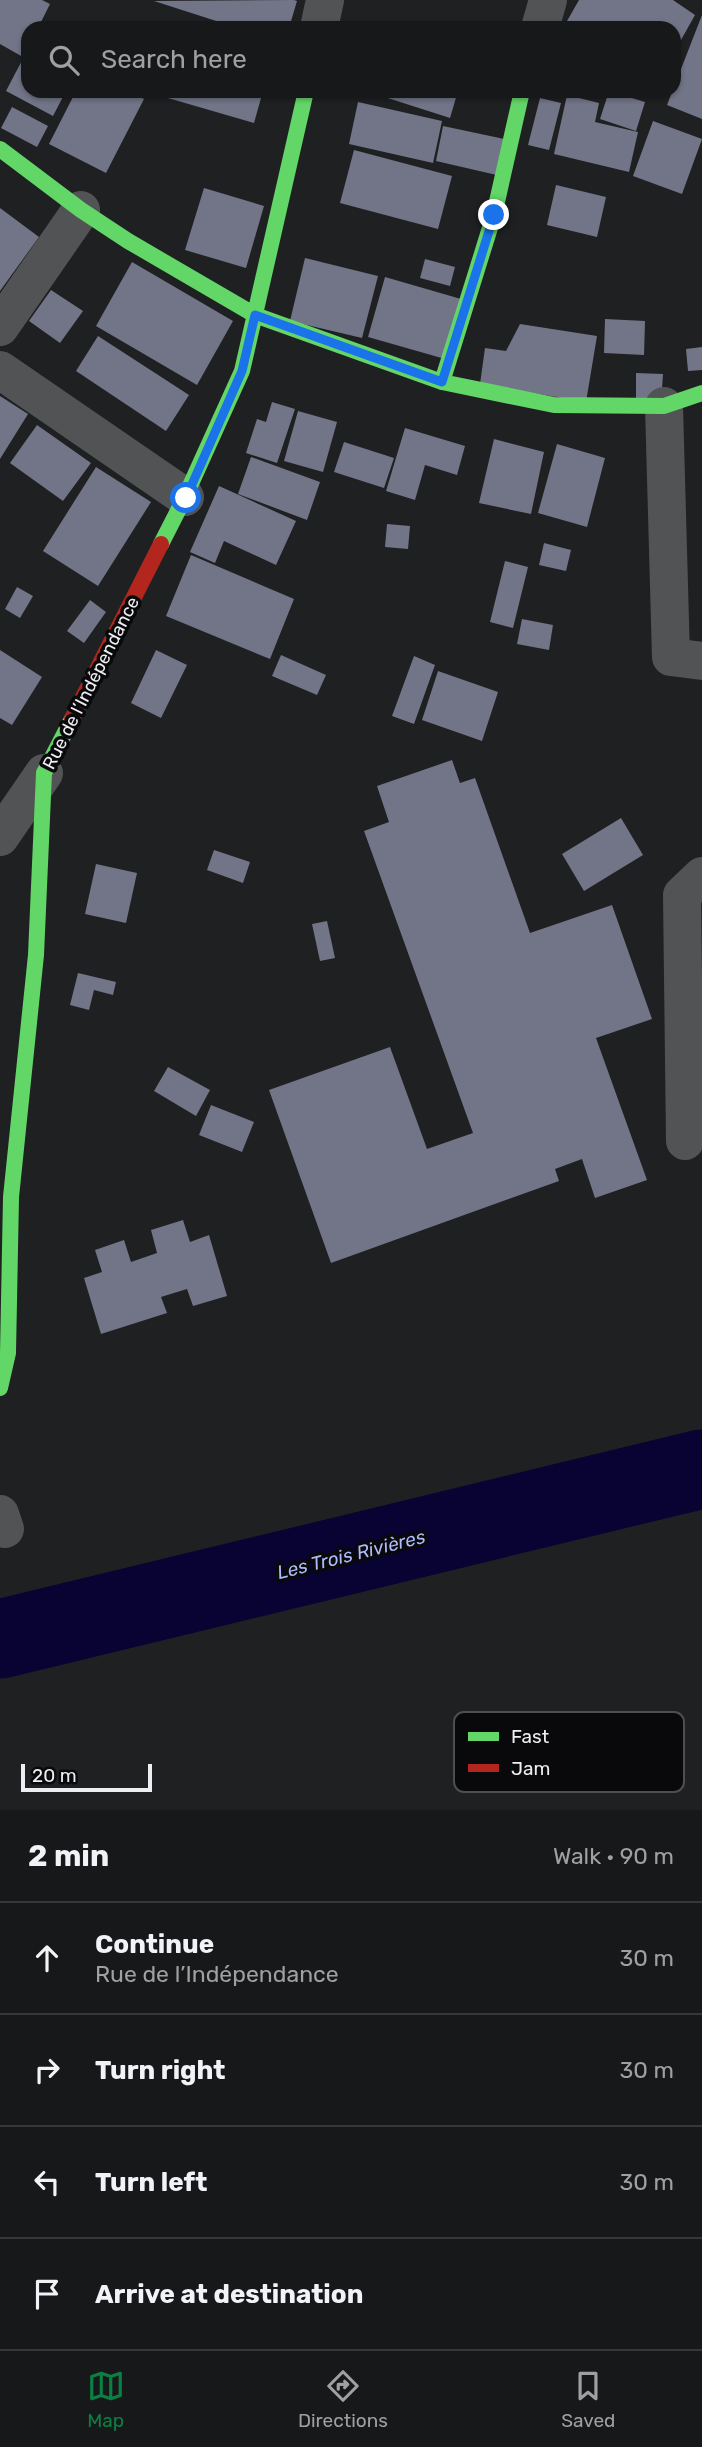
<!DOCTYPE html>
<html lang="en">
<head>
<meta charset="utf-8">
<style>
  body { margin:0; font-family:Rubik,sans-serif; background:#202123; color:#f1f3f6 }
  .scale { position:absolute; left:21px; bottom:18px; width:131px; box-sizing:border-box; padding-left:7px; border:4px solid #edeef1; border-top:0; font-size:19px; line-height:24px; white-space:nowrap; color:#edeef1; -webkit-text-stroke:5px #09090b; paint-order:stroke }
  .stop { position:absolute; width:21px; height:21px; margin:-16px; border:5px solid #1a73e8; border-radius:50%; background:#fff }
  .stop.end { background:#1a73e8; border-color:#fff; box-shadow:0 2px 7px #0008 }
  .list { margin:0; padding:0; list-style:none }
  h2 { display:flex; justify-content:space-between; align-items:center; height:91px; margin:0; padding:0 28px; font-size:30px }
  h2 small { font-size:23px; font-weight:400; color:#9ea0a2 }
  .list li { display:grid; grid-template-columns:46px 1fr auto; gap:21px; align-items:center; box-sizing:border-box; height:112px; padding:0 28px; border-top:2px solid #363739 }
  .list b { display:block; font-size:26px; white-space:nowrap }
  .list p { margin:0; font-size:23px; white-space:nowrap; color:#9ea0a2 }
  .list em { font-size:23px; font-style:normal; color:#9ea0a2 }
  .icon { flex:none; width:38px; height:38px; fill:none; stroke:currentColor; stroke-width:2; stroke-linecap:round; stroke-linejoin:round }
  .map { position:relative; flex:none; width:702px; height:1810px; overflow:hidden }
  .search { position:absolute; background:#17181a; box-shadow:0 2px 5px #0004; left:21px; right:21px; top:21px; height:77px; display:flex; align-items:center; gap:18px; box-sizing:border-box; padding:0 24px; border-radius:21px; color:#9ea0a2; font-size:26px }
  .sheet { height:539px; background:#17181a }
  nav { display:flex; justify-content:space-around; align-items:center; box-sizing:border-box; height:98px; border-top:2px solid #363739; background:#17181a; font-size:19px; color:#9ea0a2 }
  nav a { display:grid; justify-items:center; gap:4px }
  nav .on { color:#0b8043 }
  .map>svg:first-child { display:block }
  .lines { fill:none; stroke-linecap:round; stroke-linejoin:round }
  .river { stroke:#090333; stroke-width:79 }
  .building { fill:#717587 }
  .street { stroke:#525355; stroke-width:38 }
  .fast { stroke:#63d668; stroke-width:16 }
  .jam { stroke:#b3261e; stroke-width:16 }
  .route { stroke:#1a73e8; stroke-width:9 }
  .labels { text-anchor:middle; stroke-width:7; stroke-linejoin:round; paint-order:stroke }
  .street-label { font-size:18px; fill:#edeef1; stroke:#09090b }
  .water-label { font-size:19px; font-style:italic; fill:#adbafc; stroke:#09090b }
  .key { fill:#09090b; stroke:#4d4e50; stroke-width:2 }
  .key-label { font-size:19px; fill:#edeef1 }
</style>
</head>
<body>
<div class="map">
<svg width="702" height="1810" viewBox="0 0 702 1810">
  <rect width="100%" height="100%" fill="#1f2022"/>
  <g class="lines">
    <path class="river" d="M0 1639 702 1469"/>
  </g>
  <path class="building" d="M0 0H42L50 4 38 28H28V46L23 57 0 44Z
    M294 0 297 1 289 28H238L154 1Z
    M579 0H673L695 15 681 40 674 37V28H563Z
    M702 15V119L667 105Z
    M28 49V91H66L53 116 6 91Z
    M76 91H127L144 99 106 173 49 144Z
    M162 91H263L254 123 161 96Z
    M366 91H458L450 118Z
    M609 91 645 102 636 131 600 119Z
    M567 95 599 103 595 122 638 132 629 172 554 154Z
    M540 98 561 103 549 150 528 145Z
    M358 102 442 121 433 163 349 144Z
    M12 107 48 126 37 147 1 128Z
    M653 121 702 139 682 194 633 176Z
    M443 126 509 140 501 176 436 161Z
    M354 150 452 176 438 229 340 203Z
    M556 185 606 197 597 237 547 225Z
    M204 188 264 206 246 268 185 250Z
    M0 208 39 237 0 291Z
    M305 258 378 276 362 338 290 321Z
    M425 259 455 267 450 286 420 278Z
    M132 262 233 321 197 385 96 326Z
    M385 277 461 299 445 359 368 337Z
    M51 290 83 311 60 343 29 321Z
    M605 319 645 321 644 355 604 353Z
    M520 324 597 336 586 402 480 384 485 348 506 351Z
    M98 336 189 395 166 431 76 371Z
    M702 347V370L688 371 686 349Z
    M636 373 663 374 661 404 636 403Z
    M0 396 28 414 0 459Z
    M272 402 295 409 277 463 246 453 257 419 266 422Z
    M298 411 337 422 323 472 284 461Z
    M37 425 91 463 63 501 10 463Z
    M405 428 465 446 457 475 425 465 415 500 386 491Z
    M494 439 544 452 531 514 479 503Z
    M344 442 394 458 384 488 334 472Z
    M557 444 605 458 587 527 538 513Z
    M251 457 320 482 307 520 238 494Z
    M96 467 151 502 98 586 43 551Z
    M219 486 296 521 276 565 224 541 215 563 190 552Z
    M387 524 410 526 408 549 385 547Z
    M544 543 571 550 566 571 539 565Z
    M191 555 294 599 270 659 166 616Z
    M505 561 528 567 513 628 490 622Z
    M17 587 33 596 20 618 5 609Z
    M90 600 106 612 84 643 67 631Z
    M522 619 553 625 549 650 517 644Z
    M0 650 42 677 12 725 0 718Z
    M156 650 187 665 161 718 131 703Z
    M281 655 326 675 317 695 272 676Z
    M414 656 435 665 414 724 392 716Z
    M438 671 498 692 482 741 422 720Z
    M452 760 460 783 475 778 530 933 612 905 652 1019 596 1038 647 1180 595 1198 582 1159 555 1169 559 1181 331 1263 269 1090 390 1047 427 1149 473 1133 364 831 389 822 377 786Z
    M621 818 643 855 584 891 562 854Z
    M214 850 250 862 243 883 207 870Z
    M96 864 137 873 126 923 85 914Z
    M327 921 335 958 320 961 312 924Z
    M78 973 116 982 113 995 94 990 89 1010 70 1005Z
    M168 1067 210 1090 196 1116 154 1091Z
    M211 1105 254 1122 242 1152 199 1135Z
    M183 1220 190 1242 209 1235 227 1296 193 1306 187 1289 161 1297 167 1313 101 1334 84 1278 102 1272 95 1250 124 1240 131 1262 157 1253 151 1230Z"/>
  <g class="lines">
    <path class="street" d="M319 28 325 0
      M540 28 548 0
      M0 327 81 210
      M0 370 185 497
      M664 406 671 657 702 661
      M0 837 44 773
      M685 1141 682 895 702 876
      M0 1514 5 1529"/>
    <path class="fast" d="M0 149 81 210 128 241 255 315 442 382 554 405 664 406 702 393
      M442 382 494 215 522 91
      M161 544 185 497 242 371 306 91
      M0 1388 8 1353 11 1197 36 955 44 773 72 719"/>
    <path class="jam" d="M72 719 161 544"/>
  </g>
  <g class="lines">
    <path class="route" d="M186 498 242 371 255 315 442 382 494 215"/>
  </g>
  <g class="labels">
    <g class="street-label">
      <text transform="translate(91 683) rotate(-63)" y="6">Rue de l’Indépendance</text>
    </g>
    <g class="water-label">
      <text transform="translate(351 1554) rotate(-14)" y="7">Les Trois Rivières</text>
    </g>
  </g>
  <rect x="454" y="1712" width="230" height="80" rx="10" class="key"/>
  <rect x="468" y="1732" width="31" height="9" fill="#63d668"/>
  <rect x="468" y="1764" width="31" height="8" fill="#b3261e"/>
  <g class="key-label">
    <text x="511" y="1743">Fast</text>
    <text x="511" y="1775">Jam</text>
  </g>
</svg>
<div class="scale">20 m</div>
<div class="stop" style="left:186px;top:498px"></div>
<div class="stop end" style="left:494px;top:215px"></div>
<div class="search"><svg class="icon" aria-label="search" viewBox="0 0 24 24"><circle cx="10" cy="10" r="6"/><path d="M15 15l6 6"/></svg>Search here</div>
</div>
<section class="sheet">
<h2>2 min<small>Walk · 90 m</small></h2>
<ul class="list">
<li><svg class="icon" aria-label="ahead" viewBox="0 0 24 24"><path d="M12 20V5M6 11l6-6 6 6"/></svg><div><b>Continue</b><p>Rue de l’Indépendance</p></div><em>30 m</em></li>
<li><svg class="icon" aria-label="right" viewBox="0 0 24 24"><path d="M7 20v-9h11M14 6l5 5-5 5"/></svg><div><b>Turn right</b></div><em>30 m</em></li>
<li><svg class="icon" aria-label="left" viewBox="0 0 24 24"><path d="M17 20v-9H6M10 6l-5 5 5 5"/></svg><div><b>Turn left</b></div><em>30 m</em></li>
<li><svg class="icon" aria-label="arrive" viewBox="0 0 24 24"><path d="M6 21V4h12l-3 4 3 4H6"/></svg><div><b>Arrive at destination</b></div></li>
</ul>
</section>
<nav>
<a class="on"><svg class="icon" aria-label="map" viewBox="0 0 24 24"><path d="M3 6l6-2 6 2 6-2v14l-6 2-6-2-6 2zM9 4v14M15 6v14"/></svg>Map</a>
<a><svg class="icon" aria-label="directions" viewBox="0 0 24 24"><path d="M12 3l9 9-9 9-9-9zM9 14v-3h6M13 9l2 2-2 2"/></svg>Directions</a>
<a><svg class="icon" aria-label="saved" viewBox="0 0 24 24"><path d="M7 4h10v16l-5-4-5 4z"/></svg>Saved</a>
</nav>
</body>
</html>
